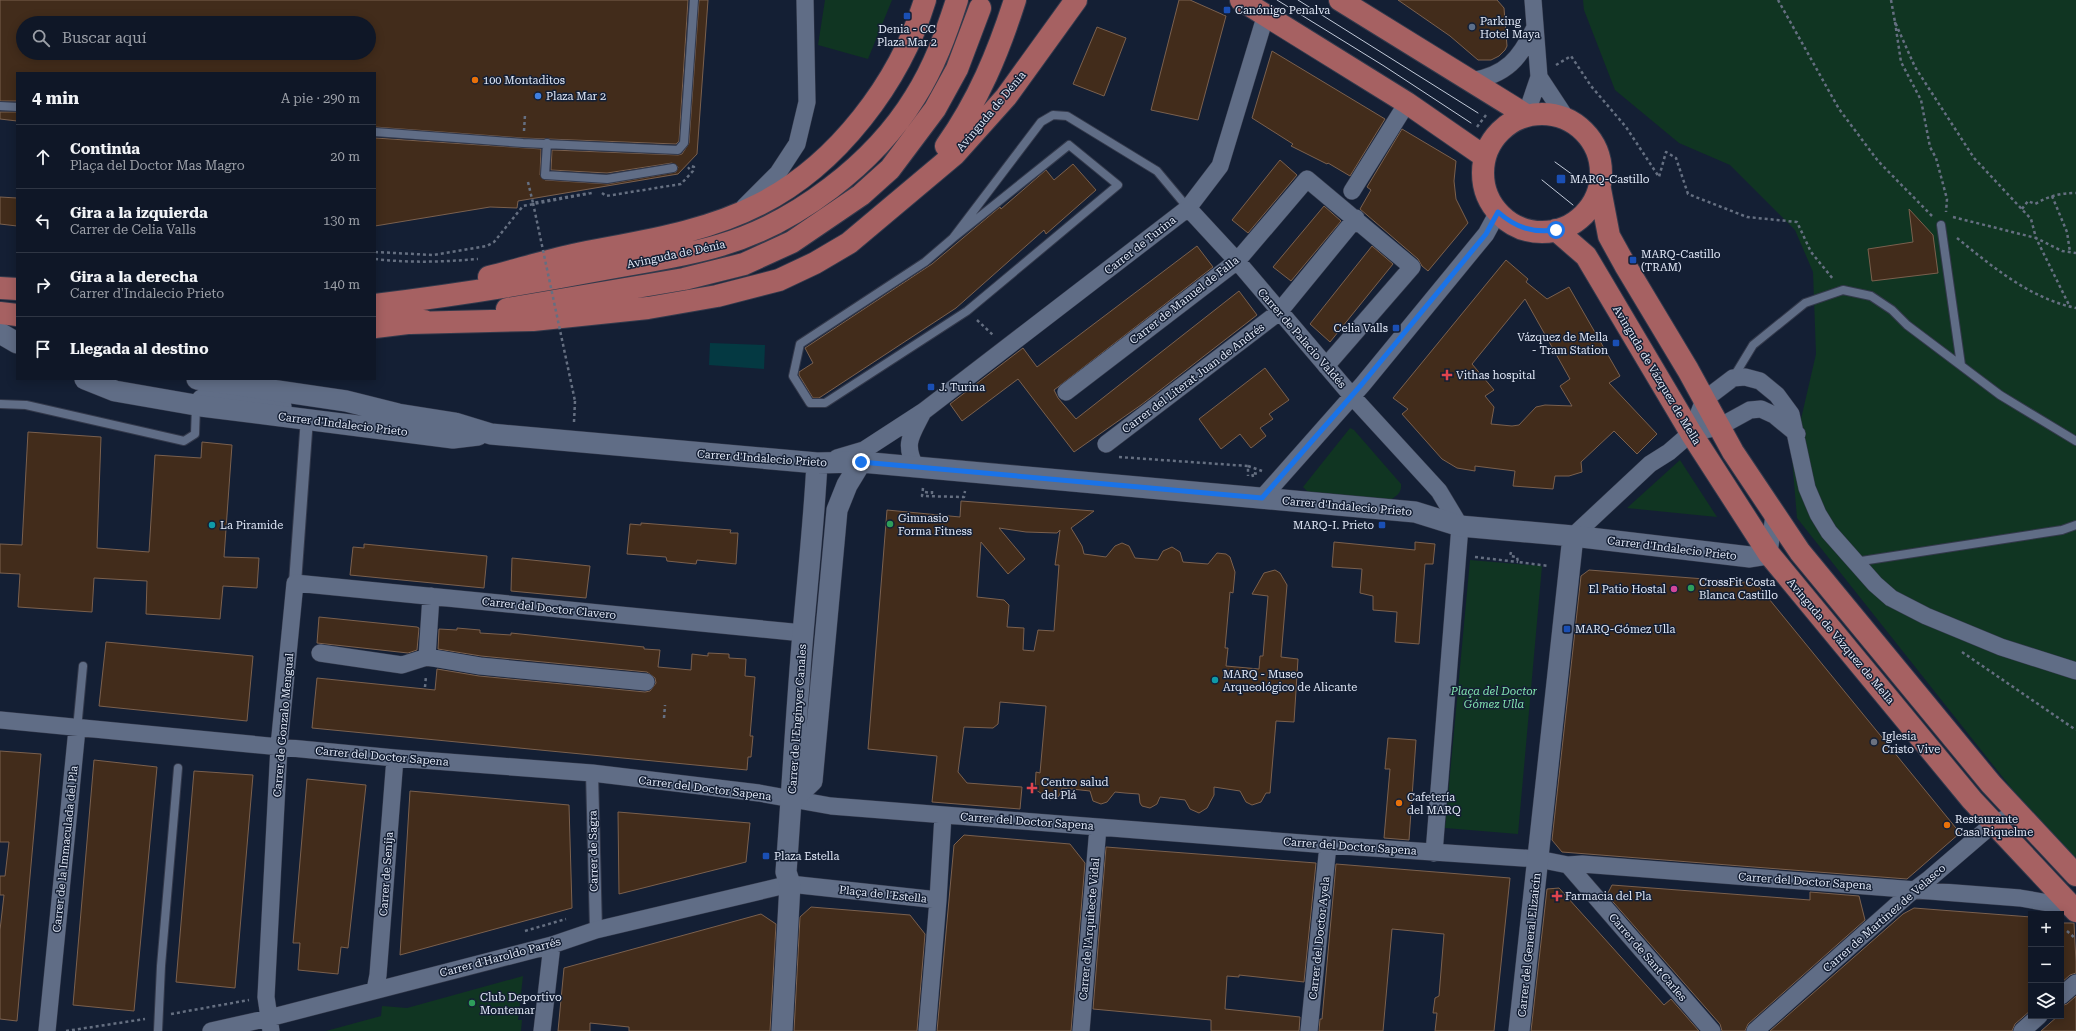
<!DOCTYPE html>
<html lang="es">
<head>
<meta charset="utf-8">
<style>
  body { margin:0; font-family:"Roboto Serif",serif; background:#18202f; color:#f1f3f6 }
  .controls { position:absolute; right:12px; bottom:12px; display:grid; overflow:hidden; border-radius:0px; box-shadow:0 2px 10px #0003 }
  .controls button { width:36px; height:36px; display:grid; place-items:center; padding:0; border:0; border-bottom:1px solid #2f3644; background:#0f1727; color:#f1f3f6; font:20px sans-serif }
  .stop { position:absolute; width:12px; height:12px; margin:-9px; border:3px solid #1a73e8; border-radius:50%; background:#fff }
  .stop.end { background:#1a73e8; border-color:#fff; box-shadow:0 1px 4px #0008 }
  .list { margin:0; padding:0; list-style:none }
  h2 { display:flex; justify-content:space-between; align-items:center; height:52px; margin:0; padding:0 16px; font-size:17px }
  h2 small { font-size:13px; font-weight:400; color:#9b9fa7 }
  .list li { display:grid; grid-template-columns:26px 1fr auto; gap:12px; align-items:center; box-sizing:border-box; height:64px; padding:0 16px; border-top:1px solid #2f3644 }
  .list b { display:block; font-size:15px; white-space:nowrap }
  .list p { margin:0; font-size:13px; white-space:nowrap; color:#9b9fa7 }
  .list em { font-size:13px; font-style:normal; color:#9b9fa7 }
  .icon { flex:none; width:22px; height:22px; fill:none; stroke:currentColor; stroke-width:2; stroke-linecap:round; stroke-linejoin:round }
  .map { position:relative; flex:none; width:2076px; height:1031px; overflow:hidden }
  .search { position:absolute; background:#0f1727; box-shadow:0 2px 10px #0003; left:16px; top:16px; width:360px; height:44px; display:flex; align-items:center; gap:10px; box-sizing:border-box; padding:0 14px; border-radius:22px; color:#9b9fa7; font-size:15px }
  .panel { position:absolute; background:#0f1727; box-shadow:0 2px 10px #0003; left:16px; top:72px; width:360px; height:308px; border-radius:0px }
  .map>svg:first-child { display:block }
  .green { fill:#103522 }
  .water { fill:#043942 }
  .building { fill:#422c1b; stroke:#7a604e; fill-rule:evenodd }
  .lines { fill:none; stroke-linecap:round; stroke-linejoin:round }
  .service-casing { stroke:#33394b; stroke-width:10 }
  .pedestrian-casing { stroke:#33394b; stroke-width:14 }
  .minor-casing { stroke:#33394b; stroke-width:18 }
  .tertiary-casing { stroke:#33394b; stroke-width:22 }
  .primary-casing { stroke:#33394b; stroke-width:24 }
  .path { stroke:#656f81; stroke-width:2.5; stroke-dasharray:3 3; stroke-linecap:butt }
  .service { stroke:#606d86; stroke-width:8 }
  .pedestrian { stroke:#606d86; stroke-width:12 }
  .minor { stroke:#606d86; stroke-width:17 }
  .tertiary { stroke:#606d86; stroke-width:21 }
  .primary { stroke:#a66162; stroke-width:22 }
  .tram { stroke:#c2cad9; stroke-width:1 }
  .path-bridge { stroke:#656f81; stroke-width:2.5; stroke-dasharray:3 3; stroke-linecap:butt }
  .route { stroke:#1a73e8; stroke-width:5 }
  .transit-dot { fill:#1a4fb4; stroke:#141f34; stroke-width:1.5 }
  .service-dot { fill:#5c6f8a; stroke:#141f34; stroke-width:1.5 }
  .food-dot { fill:#e8710a; stroke:#141f34; stroke-width:1.5 }
  .shop-dot { fill:#3f7fe0; stroke:#141f34; stroke-width:1.5 }
  .health-dot { fill:#e0444e; stroke:#141f34; stroke-width:1.5 }
  .leisure-dot { fill:#2e9e5b; stroke:#141f34; stroke-width:1.5 }
  .culture-dot { fill:#0f9aa8; stroke:#141f34; stroke-width:1.5 }
  .hotel-dot { fill:#d1479c; stroke:#141f34; stroke-width:1.5 }
  .worship-dot { fill:#6b7280; stroke:#141f34; stroke-width:1.5 }
  .labels { text-anchor:middle; stroke-width:3; stroke-linejoin:round; paint-order:stroke }
  .poi-label { font-size:11px; fill:#e1e8f7; stroke:#141f34; text-anchor:start }
  .street-label { font-size:11px; fill:#e1e8f7; stroke:#141f34 }
  .park-label { font-size:11px; font-style:italic; fill:#81e2ae; stroke:#141f34 }
</style>
</head>
<body>
<div class="map">
<svg width="2076" height="1031" viewBox="0 0 2076 1031">
  <rect width="100%" height="100%" fill="#141f34"/>
  <path class="green" d="M825 0H892L868 59 818 45Z
    M1583 0H2076V858L2012 789 1797 518 1792 458 1816 354 1813 272 1795 230 1730 165 1679 143 1615 90 1584 10Z
    M1350 428 1354 430 1401 484C1402 492 1397 496 1390 500L1309 493 1303 487Z
    M1680 460 1717 517 1627 508Z
    M1470 560 1542 566 1518 834 1445 828Z
    M523 976 518 1020H522L521 1031H326L381 1016 382 1006 407 1008Z"/>
  <path class="water" d="M710 343 765 345 764 369 709 365Z"/>
  <path class="building" d="M0 0H688L679 141 676 144 523 138 375 127V73H17V101H0ZM23 23H369V53H23Z
    M699 0H708L697 154 678 174 518 201 517 208 490 207 375 226V138L541 149 540 175 545 180 608 184 676 172 678 167 672 163 607 173 551 170 552 150 678 155 682 154 689 143Z
    M1179 0H1190L1226 16 1198 120 1151 110Z
    M1398 0H1497L1504 8 1507 46 1505 50 1499 56 1491 60H1478L1450 36Z
    M1097 27 1126 38 1104 96 1073 84Z
    M1272 51 1385 119 1350 176 1328 163 1327 164 1291 146 1293 144 1252 118Z
    M0 112H17V121L0 119Z
    M1402 129 1456 161 1454 181 1456 199 1468 223 1428 271 1422 266 1418 259 1360 209 1371 190 1367 187Z
    M1280 160 1297 175 1248 233 1232 220Z
    M1073 164 1096 190 1046 234 1044 230 956 308 819 398H813L799 375V372L813 363 805 348 932 264 1000 207 1001 209 1046 170 1054 180Z
    M0 197 17 198V226L0 224Z
    M1324 206 1341 221 1291 281 1273 267Z
    M1909 209 1933 235 1938 273 1872 281 1868 249 1913 242Z
    M1197 246 1213 267 1054 390 1058 398 1076 419 1239 291 1257 315 1141 405 1074 452 1018 379 962 421 950 404 1023 348 1037 367Z
    M1372 246 1393 264 1330 342 1310 324Z
    M1506 260 1528 279 1526 282 1547 299 1569 287 1620 376 1609 383 1657 434 1637 454 1614 431 1581 462 1582 472 1569 476H1555L1553 489 1513 486 1515 471 1475 466V471L1457 468 1442 459 1402 414 1408 409 1393 398ZM1525 299 1570 379 1560 386 1572 406 1545 405 1536 407 1519 425 1512 426 1491 424 1494 407 1485 396 1494 390 1472 364Z
    M1265 368 1289 400 1269 414 1273 419 1260 428 1266 436 1251 448 1240 434 1221 449 1199 419Z
    M28 432 101 437 97 548 149 552 155 455 201 458 202 442 232 445 224 557 259 558 257 588 223 586 220 619 146 614 147 581 94 578 92 612 18 607 20 574 0 573V544L22 545Z
    M961 501 1094 511 1071 528 1082 546 1084 554 1106 557 1115 546 1122 543 1129 546 1135 558 1158 560 1163 551 1172 547 1180 552 1183 562 1208 564 1217 553 1226 554 1230 557 1235 572 1233 593 1230 592 1225 648H1228L1226 666 1259 669 1260 656H1263L1268 596 1252 594 1264 573 1275 570 1280 573 1287 585 1281 657 1298 659 1294 722 1276 721 1270 793H1266L1261 802 1252 805 1246 802 1240 791 1214 787V795L1207 808 1199 813 1190 809 1185 800 1160 797 1157 804 1150 808 1142 806 1140 803 1139 794 1125 793 1115 792 1107 802 1101 804 1093 801 1090 791 1062 788 1059 796 1050 800 1035 789 1036 772 1040 773 1046 706 1000 702 998 724 993 728 964 727 958 772 967 783 1022 787 1020 809 932 802 937 756 868 749 887 510 960 517ZM999 528 1026 532 1057 533 1060 530 1055 565H1059L1054 631 1038 630 1034 651 1023 650 1024 628 1007 627 1009 605 1004 600 977 597 981 542 1008 574 1025 559Z
    M641 523 731 530 730 533H738L736 564 697 560 696 564 667 561 666 557 627 554 630 524 641 525Z
    M1334 542 1415 550V542L1435 544 1433 564H1425L1419 644 1395 642 1397 612 1373 610V596L1360 593 1362 569 1332 567Z
    M364 544 487 556 484 588 350 575 353 547 364 548Z
    M512 558 590 566 586 598 511 591Z
    M1589 570 1756 583 1960 833 1907 879 1562 852 1552 840 1581 576Z
    M319 617 417 627 419 628 417 650 408 653 317 643Z
    M457 628 480 630V633L511 635V633L644 647V649L660 650 658 667 691 670 692 654 708 656V653L729 654V658L746 659 745 676 755 677 750 736H753L751 757H748L747 770 312 728 317 678 435 690 437 669 479 676 645 692 650 691 656 683 655 678 647 672 481 656 438 649 439 629 457 630Z
    M106 642 253 656 247 721 99 706Z
    M1388 738 1416 740 1409 840 1384 838 1390 769H1385Z
    M0 751 41 754 17 1021 0 1019V930L4 895H0V876H5L9 842H0Z
    M94 760 157 767 134 1011 73 1005Z
    M194 771 253 775 235 988 176 982Z
    M307 779 366 785 348 948 341 947 338 974 298 970 300 943H293Z
    M410 791 569 805 572 908 400 955Z
    M618 812 750 823 746 862 619 894Z
    M964 835 1070 844 1085 863 1071 1031H937L954 845Z
    M1106 847 1316 863 1304 982 1239 975V977L1227 976 1225 1009 1300 1017 1299 1031H1211V1020L1093 1009Z
    M1336 864 1510 878 1494 1031H1435L1437 1013H1433L1435 998 1439 996 1444 934 1392 929 1383 1031H1319L1320 1019H1322Z
    M1612 885 1810 900V892L1859 896 1865 920 1748 1024 1745 1031H1722L1720 1024 1607 895Z
    M1559 888 1664 1005 1671 999 1699 1031H1531L1547 889Z
    M811 907 910 915 925 934 917 1031H794L800 917Z
    M1914 908 2031 917V1010L2015 1024 2012 1031H1770L1903 914Z
    M761 914 776 924 770 1031H629V1027L590 1023V1031H558L564 968Z
    M2061 923H2074L2076 962V973L2070 975 2061 983Z
    M2076 996V1031H2041L2058 1016H2061V1006L2067 1004Z"/>
  <g class="lines">
    <g class="service-casing">
      <path id="service" d="M0 106 17 107
        M375 132 523 143 678 150 684 143 694 0
        M547 143 545 175 607 179 673 168
        M1941 225 1961 365
        M953 238 1069 145 1118 185 967 311 825 403H810L793 376 800 344 925 262 953 238 1041 122 1053 115 1067 116 1157 171 1188 208
        M1733 378 1753 345 1805 303 1843 290 1871 296 1892 310 1907 325 2000 395 2076 441
        M0 404 26 405 184 441 195 434 196 406
        M1855 562 2062 530 2076 525
        M77 729 83 666
        M158 1031 161 966 178 768"/>
    </g>
    <g class="pedestrian-casing">
      <path id="pedestrian" d="M295 583 307 418
        M592 773 596 930"/>
    </g>
    <g class="minor-casing">
      <path id="minor" d="M1539 77 1566 118
        M1471 81C1506 75 1520 59 1535 27
        M1526 115 1539 77 1533 0
        M1352 191 1407 103
        M744 207 778 173 797 144 807 102 805 0
        M1188 208 1237 261 1351 395 1439 491 1460 526 1434 853
        M1066 392 1237 261 1307 179 1412 267 1326 366
        M196 405 201 398 210 395 283 406
        M1691 433 1719 427 1750 410 1761 409 1774 415 1797 434
        M1106 444 1279 312 1356 218
        M837 458 864 450 924 411 1188 208 1220 166 1266 14
        M916 468C903 443 911 436 923 412
        M1262 498 1363 384 1486 234 1498 212
        M1573 536 1650 464 1669 452 1691 433 1704 400 1733 378 1745 377 1760 381 1777 395 1791 414 1807 488 1818 514 1829 532 1875 584 1891 598 1926 616 2001 647 2076 671
        M1769 554 1774 514
        M320 653 402 665 427 657 480 666 646 682
        M427 657 431 596
        M0 720 395 758 592 773 759 793 831 806 1328 845 1538 859 1568 865 1582 864 2020 898 2071 907
        M1568 865 1712 1031
        M375 990 378 975 395 758
        M2061 996 2076 983
        M47 1031 77 729
        M211 1031 269 1018 552 945 596 930 790 884 938 900
        M271 1031 266 997 279 746 295 583 803 633
        M542 1031 552 945
        M927 1031 938 900 943 815
        M1081 1031 1098 827
        M1309 1031 1328 845
        M1755 1031 1909 894 1929 879 1993 824 2018 813
        M2022 1031 2039 1016"/>
    </g>
    <g class="tertiary-casing">
      <path id="tertiary" d="M0 333 17 343
        M85 379 115 391 201 406 453 438 478 435
        M197 379 346 401 398 414 455 423 491 434 817 463 861 462 1415 512 1460 526 1573 536 1750 557 1769 554
        M792 800 812 781 837 510 847 485 861 462
        M782 1031 790 884 786 872C792 792 796 713 803 633 808 576 814 520 817 463
        M1519 1031 1573 536"/>
    </g>
    <g class="primary-casing">
      <path id="primary" d="M1241 0 1407 103 1485 157
        M1340 0 1526 115
        M1483 173a59 59 0 1 1 118 0a59 59 0 1 1-118 0Z
        M946 146C978 101 998 53 1015 0
        M1600 189 1609 236 1625 265 1688 370 1733 452 1800 552 1991 784 2076 875
        M1556 230 1586 256 1691 433 1769 554 1972 800 2076 911
        M489 277C517 270 545 261 573 255 636 242 702 234 760 204 837 165 900 82 925 0
        M0 288 17 289
        M375 305C450 296 525 284 599 270 640 262 682 257 721 245 796 223 874 164 915 97 934 67 946 34 957 0
        M507 309 684 279 744 264 792 242 861 195 890 169 935 109 957 69 980 8
        M0 313 17 315
        M410 323 533 320 648 308 717 296 779 280 815 263 849 243 955 154 1006 97 1076 0
        M375 327 424 321"/>
    </g>
    <path class="path" d="M1778 0 1839 109 1878 161 1932 216
      M1891 0 1895 22 1915 67 1974 158 2031 219 2036 238 2062 251 2076 253
      M1895 22 1901 62 1921 100 1930 147 1936 158 1947 199 1946 212
      M1556 65 1571 56 1591 86 1626 127 1659 177 1666 152 1676 158 1688 194 1747 217 1797 222 1811 252 1833 279
      M1477 127 1486 115
      M524 131 525 115
      M528 182 533 203 589 193
      M602 193 606 196 681 184 693 171 694 167 691 166 688 169
      M2052 196 2067 232 2070 252
      M2022 209 2028 201 2035 204C2049 196 2060 193 2076 193
      M1953 217 2036 238 2070 307
      M1957 238C1993 267 2029 298 2076 308
      M375 252 433 255 487 246 494 242 523 206 592 193
      M375 259C410 263 443 262 478 259
      M977 320 993 335
      M574 422 575 401
      M1119 457 1248 466V476
      M1248 466 1262 471
      M1253 477 1252 473 1259 474
      M923 488 922 496 964 497 965 491
      M925 492 932 493V489
      M1511 552 1510 556 1517 557 1518 562 1549 566
      M1475 557 1518 562
      M1962 652 2076 730
      M425 687 426 676
      M664 718 665 705
      M525 931 566 919
      M2067 931 2076 939
      M171 1014 249 1000
      M66 1031 145 1019"/>
    <use href="#service" class="service"/>
    <use href="#pedestrian" class="pedestrian"/>
    <use href="#minor" class="minor"/>
    <use href="#tertiary" class="tertiary"/>
    <use href="#primary" class="primary"/>
    <path class="tram" d="M1277 0 1384 66 1471 123
      M1298 0 1478 113
      M1555 162 1584 183
      M1542 180 1573 205"/>
    <path class="path-bridge" d="M533 203 575 401"/>
  </g>
  <g class="lines">
    <path class="route" d="M861 462 1262 498 1362 384 1486 234 1498 212C1516 228 1533 233 1556 230"/>
  </g>
  <g class="transit-dot">
    <rect x="1223" y="6" width="8" height="8" rx="2"/>
    <rect x="903" y="12" width="8" height="8" rx="2"/>
    <rect x="1556" y="174" width="10" height="10" rx="2"/>
    <rect x="1629" y="256" width="8" height="8" rx="2"/>
    <rect x="1392" y="324" width="8" height="8" rx="2"/>
    <rect x="1612" y="339" width="8" height="8" rx="2"/>
    <rect x="927" y="383" width="8" height="8" rx="2"/>
    <rect x="1378" y="521" width="8" height="8" rx="2"/>
    <rect x="1563" y="625" width="8" height="8" rx="2"/>
    <rect x="762" y="852" width="8" height="8" rx="2"/>
  </g>
  <circle class="service-dot" cx="1472" cy="27" r="4"/>
  <g class="food-dot">
    <circle cx="475" cy="80" r="4"/>
    <circle cx="1399" cy="803" r="4"/>
    <circle cx="1947" cy="825" r="4"/>
  </g>
  <circle class="shop-dot" cx="538" cy="96" r="4"/>
  <g class="health-dot">
    <path d="M1445 369h4v4h4v4h-4v4h-4v-4h-4v-4h4z"/>
    <path d="M1030 782h4v4h4v4h-4v4h-4v-4h-4v-4h4z"/>
    <path d="M1555 890h4v4h4v4h-4v4h-4v-4h-4v-4h4z"/>
  </g>
  <g class="leisure-dot">
    <circle cx="890" cy="524" r="4"/>
    <circle cx="1691" cy="588" r="4"/>
    <circle cx="472" cy="1003" r="4"/>
  </g>
  <g class="culture-dot">
    <circle cx="212" cy="525" r="4"/>
    <circle cx="1215" cy="680" r="4"/>
  </g>
  <circle class="hotel-dot" cx="1674" cy="589" r="4"/>
  <circle class="worship-dot" cx="1874" cy="742" r="4"/>
  <g class="labels">
    <g class="poi-label">
      <text x="1235" y="14">Canónigo Penalva</text>
      <text x="1480" y="25">Parking<tspan x="1480" dy="13">Hotel Maya</tspan></text>
      <text x="907" y="33" text-anchor="middle">Denia - CC<tspan x="907" dy="13">Plaza Mar 2</tspan></text>
      <text x="483" y="84">100 Montaditos</text>
      <text x="546" y="100">Plaza Mar 2</text>
      <text x="1570" y="183">MARQ-Castillo</text>
      <text x="1641" y="258">MARQ-Castillo<tspan x="1641" dy="13">(TRAM)</tspan></text>
      <text x="1388" y="332" text-anchor="end">Celia Valls</text>
      <text x="1608" y="341" text-anchor="end">Vázquez de Mella<tspan x="1608" dy="13">- Tram Station</tspan></text>
      <text x="1456" y="379">Vithas hospital</text>
      <text x="939" y="391">J. Turina</text>
      <text x="898" y="522">Gimnasio<tspan x="898" dy="13">Forma Fitness</tspan></text>
      <text x="220" y="529">La Piramide</text>
      <text x="1374" y="529" text-anchor="end">MARQ-I. Prieto</text>
      <text x="1699" y="586">CrossFit Costa<tspan x="1699" dy="13">Blanca Castillo</tspan></text>
      <text x="1666" y="593" text-anchor="end">El Patio Hostal</text>
      <text x="1575" y="633">MARQ-Gómez Ulla</text>
      <text x="1223" y="678">MARQ - Museo<tspan x="1223" dy="13">Arqueológico de Alicante</tspan></text>
      <text x="1882" y="740">Iglesia<tspan x="1882" dy="13">Cristo Vive</tspan></text>
      <text x="1041" y="786">Centro salud<tspan x="1041" dy="13">del Plá</tspan></text>
      <text x="1407" y="801">Cafetería<tspan x="1407" dy="13">del MARQ</tspan></text>
      <text x="1955" y="823">Restaurante<tspan x="1955" dy="13">Casa Riquelme</tspan></text>
      <text x="774" y="860">Plaza Estella</text>
      <text x="1565" y="900">Farmacia del Pla</text>
      <text x="480" y="1001">Club Deportivo<tspan x="480" dy="13">Montemar</tspan></text>
    </g>
    <g class="street-label">
      <text transform="translate(991 111) rotate(-50)" y="4">Avinguda de Dénia</text>
      <text transform="translate(1140 245) rotate(-38)" y="4">Carrer de Turina</text>
      <text transform="translate(676 254) rotate(-12)" y="4">Avinguda de Dénia</text>
      <text transform="translate(1184 300) rotate(-38)" y="4">Carrer de Manuel de Falla</text>
      <text transform="translate(1302 338) rotate(49)" y="4">Carrer de Palacio Valdés</text>
      <text transform="translate(1657 375) rotate(59)" y="4">Avinguda de Vázquez de Mella</text>
      <text transform="translate(1193 378) rotate(-37)" y="4">Carrer del Literat Juan de Andrés</text>
      <text transform="translate(343 424) rotate(7)" y="4">Carrer d'Indalecio Prieto</text>
      <text transform="translate(762 458) rotate(4)" y="4">Carrer d'Indalecio Prieto</text>
      <text transform="translate(1347 506) rotate(5)" y="4">Carrer d'Indalecio Prieto</text>
      <text transform="translate(1672 548) rotate(7)" y="4">Carrer d'Indalecio Prieto</text>
      <text transform="translate(549 608) rotate(6)" y="4">Carrer del Doctor Clavero</text>
      <text transform="translate(1841 641) rotate(50)" y="4">Avinguda de Vázquez de Mella</text>
      <text transform="translate(797 719) rotate(-86)" y="4">Carrer de l'Enginyer Canales</text>
      <text transform="translate(283 725) rotate(-85)" y="4">Carrer de Gonzalo Mengual</text>
      <text transform="translate(382 756) rotate(5)" y="4">Carrer del Doctor Sapena</text>
      <text transform="translate(705 788) rotate(7)" y="4">Carrer del Doctor Sapena</text>
      <text transform="translate(1027 821) rotate(4)" y="4">Carrer del Doctor Sapena</text>
      <text transform="translate(1350 846) rotate(4)" y="4">Carrer del Doctor Sapena</text>
      <text transform="translate(65 849) rotate(-84)" y="4">Carrer de la Immaculada del Pla</text>
      <text transform="translate(593 851) rotate(-91)" y="4">Carrer de Sagra</text>
      <text transform="translate(386 874) rotate(-86)" y="4">Carrer de Senija</text>
      <text transform="translate(1805 881) rotate(4)" y="4">Carrer del Doctor Sapena</text>
      <text transform="translate(883 894) rotate(6)" y="4">Plaça de l'Estella</text>
      <text transform="translate(1884 918) rotate(-41)" y="4">Carrer de Martínez de Velasco</text>
      <text transform="translate(1089 929) rotate(-85)" y="4">Carrer de l'Arquitecte Vidal</text>
      <text transform="translate(1319 938) rotate(-84)" y="4">Carrer del Doctor Ayela</text>
      <text transform="translate(1529 945) rotate(-84)" y="4">Carrer del General Elizaicín</text>
      <text transform="translate(500 957) rotate(-15)" y="4">Carrer d'Haroldo Parrés</text>
      <text transform="translate(1648 957) rotate(49)" y="4">Carrer de Sant Carles</text>
    </g>
    <g class="park-label">
      <text x="1494" y="695">Plaça del Doctor<tspan x="1494" dy="13">Gómez Ulla</tspan></text>
    </g>
  </g>
</svg>
<div class="controls">
<button>+</button>
<button>−</button>
<button><svg class="icon" aria-label="layers" viewBox="0 0 24 24"><path d="M12 4l9 5-9 5-9-5zM3 14l9 5 9-5"/></svg></button>
</div>
<div class="stop" style="left:1556px;top:230px"></div>
<div class="stop end" style="left:861px;top:462px"></div>
<div class="search"><svg class="icon" aria-label="search" viewBox="0 0 24 24"><circle cx="10" cy="10" r="6"/><path d="M15 15l6 6"/></svg>Buscar aquí</div>
<section class="panel">
<h2>4 min<small>A pie · 290 m</small></h2>
<ul class="list">
<li><svg class="icon" aria-label="ahead" viewBox="0 0 24 24"><path d="M12 20V5M6 11l6-6 6 6"/></svg><div><b>Continúa</b><p>Plaça del Doctor Mas Magro</p></div><em>20 m</em></li>
<li><svg class="icon" aria-label="left" viewBox="0 0 24 24"><path d="M17 20v-9H6M10 6l-5 5 5 5"/></svg><div><b>Gira a la izquierda</b><p>Carrer de Celia Valls</p></div><em>130 m</em></li>
<li><svg class="icon" aria-label="right" viewBox="0 0 24 24"><path d="M7 20v-9h11M14 6l5 5-5 5"/></svg><div><b>Gira a la derecha</b><p>Carrer d'Indalecio Prieto</p></div><em>140 m</em></li>
<li><svg class="icon" aria-label="arrive" viewBox="0 0 24 24"><path d="M6 21V4h12l-3 4 3 4H6"/></svg><div><b>Llegada al destino</b></div></li>
</ul>
</section>
</div>
</body>
</html>
